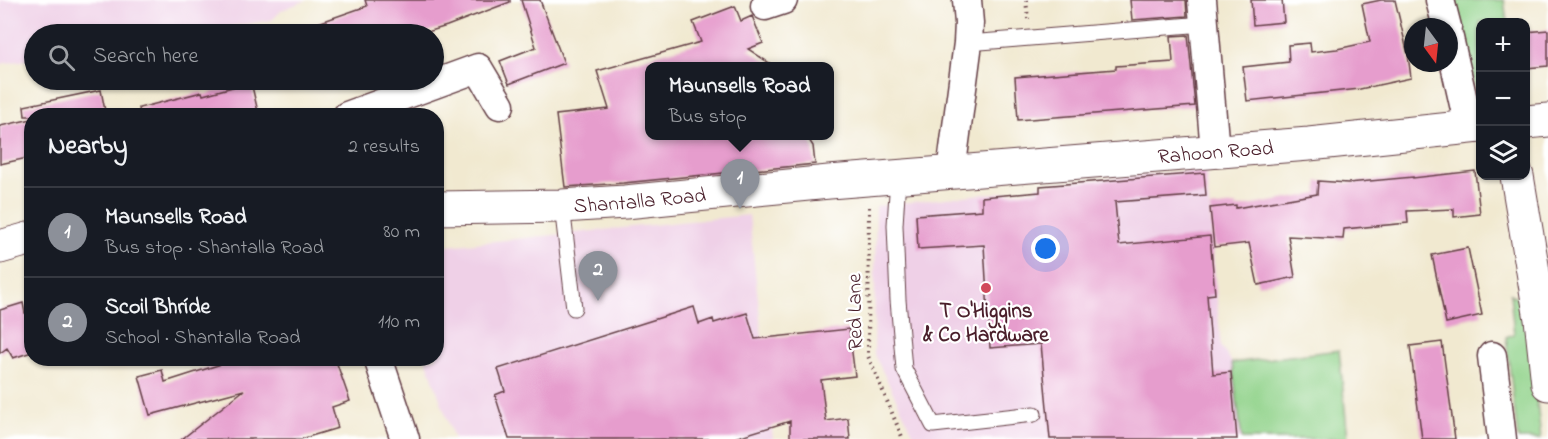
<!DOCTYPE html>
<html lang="en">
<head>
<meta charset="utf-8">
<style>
  body { margin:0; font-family:"Indie Flower",sans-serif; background:#20242c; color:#f1f3f6 }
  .controls { position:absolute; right:18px; top:18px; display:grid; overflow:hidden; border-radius:12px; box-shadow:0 2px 4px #0004 }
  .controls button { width:54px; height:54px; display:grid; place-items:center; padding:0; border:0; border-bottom:2px solid #363941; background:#171b24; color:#f1f3f6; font:30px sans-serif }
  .compass { position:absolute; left:1404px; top:18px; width:54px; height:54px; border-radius:50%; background:#171b24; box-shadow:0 2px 4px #0004; rotate:165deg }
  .you { position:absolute; left:1046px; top:249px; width:21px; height:21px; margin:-15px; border:4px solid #fff; border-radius:50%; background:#1a73e8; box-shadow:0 0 0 9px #1a73e833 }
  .badge { display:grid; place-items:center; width:39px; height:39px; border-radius:50%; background:#8c9099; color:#fff; font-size:20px; font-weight:700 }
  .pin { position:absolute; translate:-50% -50px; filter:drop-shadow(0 2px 3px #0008) }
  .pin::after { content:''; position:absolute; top:32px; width:21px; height:18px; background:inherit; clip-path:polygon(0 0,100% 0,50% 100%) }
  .popup { position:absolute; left:645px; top:62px; width:189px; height:78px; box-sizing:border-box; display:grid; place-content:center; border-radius:12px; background:#171b24; filter:drop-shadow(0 2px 4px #0005); font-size:20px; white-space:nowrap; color:#9ea1a6 }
  .popup b { font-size:22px; color:#f1f3f6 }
  .popup::after { content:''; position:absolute; left:50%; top:100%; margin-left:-12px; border:12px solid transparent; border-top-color:#171b24 }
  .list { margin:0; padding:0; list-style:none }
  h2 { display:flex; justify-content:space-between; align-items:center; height:78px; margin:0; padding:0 24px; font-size:26px }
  h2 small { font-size:20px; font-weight:400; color:#9ea1a6 }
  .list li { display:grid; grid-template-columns:39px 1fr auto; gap:18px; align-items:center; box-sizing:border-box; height:90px; padding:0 24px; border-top:2px solid #363941 }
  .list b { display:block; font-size:22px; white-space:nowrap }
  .list p { margin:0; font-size:20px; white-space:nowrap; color:#9ea1a6 }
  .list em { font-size:20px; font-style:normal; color:#9ea1a6 }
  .icon { flex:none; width:33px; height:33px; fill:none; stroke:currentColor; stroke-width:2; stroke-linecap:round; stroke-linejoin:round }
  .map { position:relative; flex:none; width:1548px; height:439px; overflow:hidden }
  .search { position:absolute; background:#171b24; box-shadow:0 2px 4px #0004; left:24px; top:24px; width:420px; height:66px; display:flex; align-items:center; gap:15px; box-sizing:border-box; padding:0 21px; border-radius:33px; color:#9ea1a6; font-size:22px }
  .panel { position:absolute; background:#171b24; box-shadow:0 2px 4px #0004; left:24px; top:108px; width:420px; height:258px; border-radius:24px }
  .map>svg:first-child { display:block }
  .built { fill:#efd0e7 }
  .green { fill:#92d38b; stroke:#6e795b; stroke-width:1.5 }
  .building { fill:#e69dcd }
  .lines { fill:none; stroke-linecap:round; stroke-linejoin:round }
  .service-casing { stroke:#633d44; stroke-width:17 }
  .minor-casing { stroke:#633d44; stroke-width:31 }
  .tertiary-casing { stroke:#633d44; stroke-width:35 }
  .path { stroke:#633d44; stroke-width:4; stroke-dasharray:1.5 4.5; stroke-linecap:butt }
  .service { stroke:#fff; stroke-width:15 }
  .minor { stroke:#fff; stroke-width:28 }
  .tertiary { stroke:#fff; stroke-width:33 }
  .poi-dot { fill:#d1495b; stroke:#fff; stroke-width:2 }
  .labels { text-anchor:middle; stroke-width:4.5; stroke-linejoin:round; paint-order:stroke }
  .street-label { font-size:21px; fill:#4a1f2b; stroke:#fff }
  .poi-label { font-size:21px; font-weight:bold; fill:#4a1f2b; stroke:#fff }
</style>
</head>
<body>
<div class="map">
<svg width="1548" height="439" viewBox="0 0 1548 439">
  <rect width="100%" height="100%" fill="#fff"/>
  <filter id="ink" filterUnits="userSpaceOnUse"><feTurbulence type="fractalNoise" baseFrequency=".0167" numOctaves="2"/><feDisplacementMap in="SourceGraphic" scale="12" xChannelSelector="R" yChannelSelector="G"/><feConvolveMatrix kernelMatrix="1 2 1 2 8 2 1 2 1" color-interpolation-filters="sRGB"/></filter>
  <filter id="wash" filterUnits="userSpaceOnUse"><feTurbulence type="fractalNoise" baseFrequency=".008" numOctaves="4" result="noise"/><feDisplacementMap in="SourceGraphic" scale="24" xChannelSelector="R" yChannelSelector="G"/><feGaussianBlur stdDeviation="1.35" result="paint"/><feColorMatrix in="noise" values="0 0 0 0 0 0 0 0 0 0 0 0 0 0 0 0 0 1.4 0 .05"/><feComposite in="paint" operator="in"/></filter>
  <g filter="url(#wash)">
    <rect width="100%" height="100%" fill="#f1e9d0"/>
    <path class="built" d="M0 0H307L282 10 272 20 183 34H34V59L0 64Z
      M1206 169 1221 346 1232 363 1242 439H916L874 354 876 206 982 194 1035 190 1037 185Z
      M749 215 773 439H454L426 359 436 358 437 247Z"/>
    <path class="green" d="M1454 0H1504L1507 22H1480V95L1475 88Z
      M1510 294 1524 301 1527 308 1541 439H1518L1506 337 1514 334Z
      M1339 350 1348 439H1242L1232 363Z"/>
    <g id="blocks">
      <path class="building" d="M365 0H510V2L447 26 421 34H295V31L367 6Z
        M521 0H540L564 63 509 84 500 61 536 47Z
        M1130 0H1186L1187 16 1132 20Z
        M1251 0H1282L1284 22 1253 25Z
        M1381 0H1395L1408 55 1411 78 1360 89 1247 101 1243 67 1289 62 1288 45 1310 43 1311 52 1337 49 1370 42 1362 4Z
        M735 6 741 21 752 16 763 43 748 49 774 66H650V135H806L813 146 815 164 623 183 565 187 556 115 609 109 597 71 701 42 693 22Z
        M1548 30V66L1526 68V32Z
        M1188 35 1195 106 1018 120 1015 77 1116 69V66L1173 62 1171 36Z
        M251 82 259 116H140L139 108 202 92 203 95Z
        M101 90 106 116H25L24 106Z
        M32 119V157L0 164V126Z
        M1475 171 1480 214 1454 217V209L1407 211 1408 223 1344 229 1343 239 1288 236 1295 277 1258 285 1249 243 1214 247 1210 208 1236 205V208L1317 194 1318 181 1348 183 1413 177V178Z
        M1204 173 1206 195 1115 202 1119 245 1210 236 1215 294 1207 295 1213 374 1231 372 1237 439H1050L1041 344 990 348 984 245 918 249 916 215 982 210V197L1040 192V186Z
        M1468 248 1482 315 1446 323 1432 255Z
        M23 303 25 313 32 311V352L13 358 7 348 0 353V310Z
        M694 307 699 324 713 319 714 323 747 313 755 339 849 329 855 376 821 380 826 421 848 418 850 439H790V421L731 439H509L495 395 505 391 498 369Z
        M1442 342 1455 439H1422L1410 346Z
        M240 358H335L350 401 332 407 338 428 301 439H182L244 390 150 415 139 376 162 370 165 382Z"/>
    </g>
  </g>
  <g filter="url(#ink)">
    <use href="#blocks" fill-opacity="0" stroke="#633d44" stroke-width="1.5"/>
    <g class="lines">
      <g class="service-casing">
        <path id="service" d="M968 43 1204 24
          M898 177 895 225 898 300 904 369 933 425 1034 414
          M562 206 574 308"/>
      </g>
      <g class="minor-casing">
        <path id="minor" d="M1202 0 1215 151
          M1440 0 1447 27
          M765 6 783 0
          M1449 38 1469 127
          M347 116 478 68 500 105
          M951 172 968 43 969 23 967 0
          M1492 356 1502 439
          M378 358 405 439"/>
      </g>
      <g class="tertiary-casing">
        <g id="tertiary">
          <path d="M1526 122 1548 120"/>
          <path d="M1517 176 1541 319 1548 384"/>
          <path id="s1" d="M436 208 562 206 625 202 829 182 1309 144 1480 126"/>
          <path d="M0 247 32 238"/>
        </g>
      </g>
      <path class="path" d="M1026 0 1028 19
        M869 207 868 356 903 439"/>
      <use href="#service" class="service"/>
      <use href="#minor" class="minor"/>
      <use href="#tertiary" class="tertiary"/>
    </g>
  </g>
  <circle class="poi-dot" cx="986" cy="288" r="6"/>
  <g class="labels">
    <g class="street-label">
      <text dy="7" stroke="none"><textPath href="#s1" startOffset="782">Rahoon Road</textPath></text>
      <text dy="7" stroke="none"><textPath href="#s1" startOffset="204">Shantalla Road</textPath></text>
      <text transform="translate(854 312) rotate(-91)" y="7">Red Lane</text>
    </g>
    <g class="poi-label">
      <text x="986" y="317">T O'Higgins<tspan x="986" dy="24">&amp; Co Hardware</tspan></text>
    </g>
  </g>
</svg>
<div class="controls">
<button>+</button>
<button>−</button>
<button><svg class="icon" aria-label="layers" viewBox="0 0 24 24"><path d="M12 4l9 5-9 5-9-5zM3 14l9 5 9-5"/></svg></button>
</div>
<svg class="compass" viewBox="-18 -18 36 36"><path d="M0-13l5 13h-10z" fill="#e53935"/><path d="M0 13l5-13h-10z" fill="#9ea1a6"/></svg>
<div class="you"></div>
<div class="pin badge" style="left:740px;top:209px">1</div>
<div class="popup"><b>Maunsells Road</b>Bus stop</div>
<div class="pin badge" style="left:598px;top:301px">2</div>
<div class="search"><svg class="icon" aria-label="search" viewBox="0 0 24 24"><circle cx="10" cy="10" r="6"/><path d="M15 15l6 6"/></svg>Search here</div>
<section class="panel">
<h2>Nearby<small>2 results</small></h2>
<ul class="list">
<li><span class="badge">1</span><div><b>Maunsells Road</b><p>Bus stop · Shantalla Road</p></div><em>80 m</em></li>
<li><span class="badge">2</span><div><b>Scoil Bhríde</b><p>School · Shantalla Road</p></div><em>110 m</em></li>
</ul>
</section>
</div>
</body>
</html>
